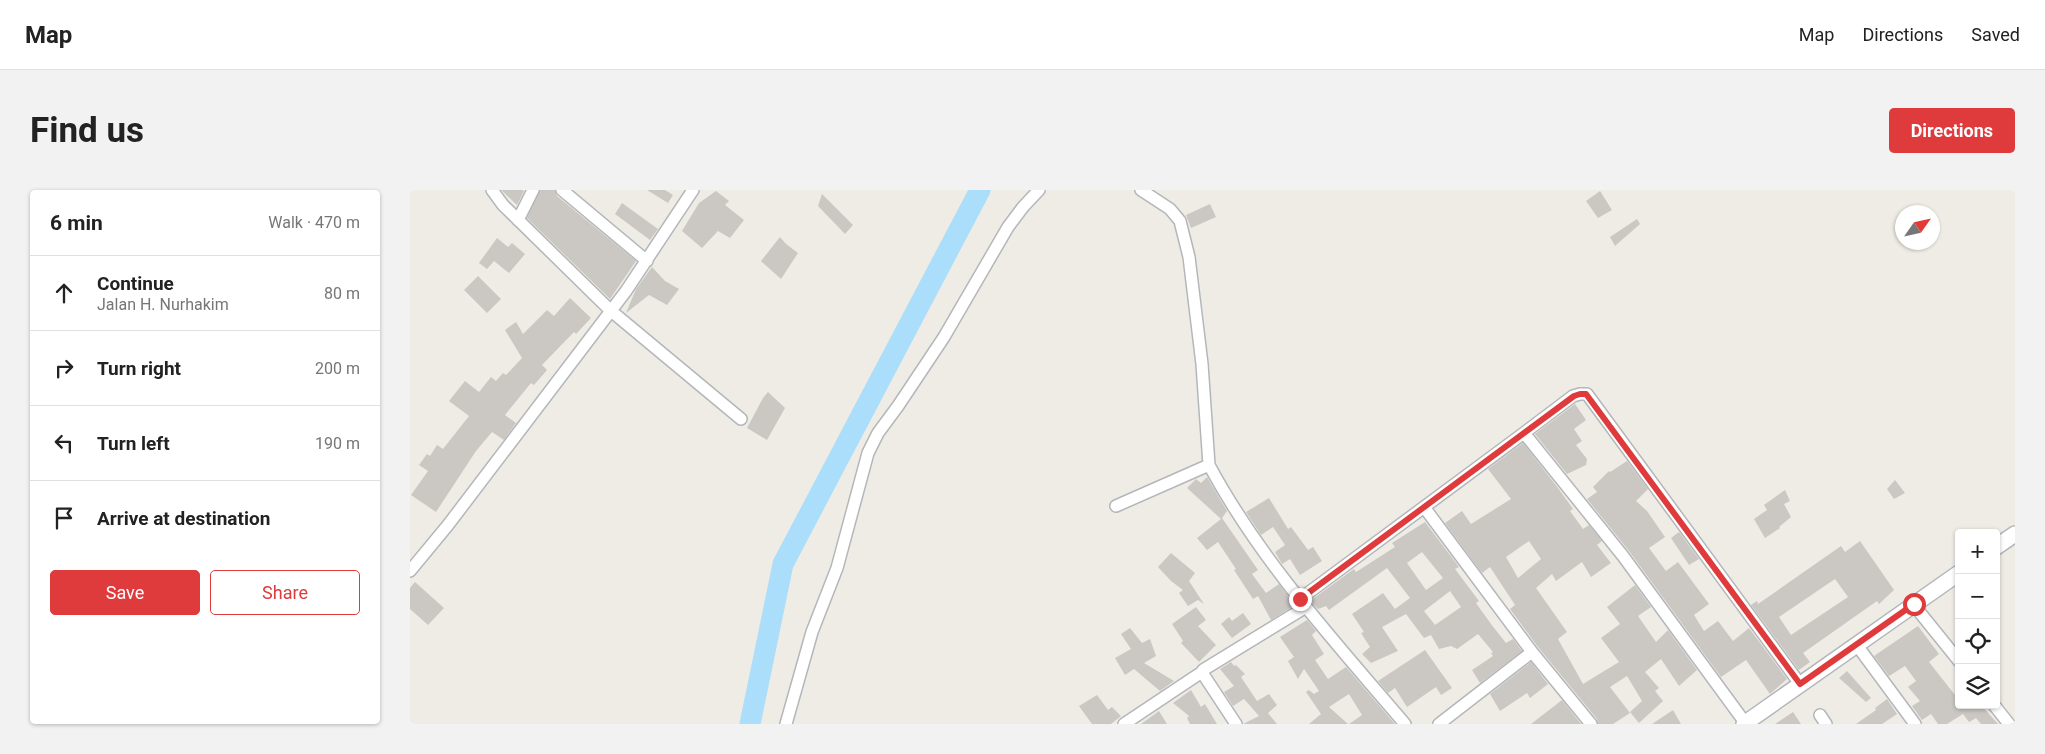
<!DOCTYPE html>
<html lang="en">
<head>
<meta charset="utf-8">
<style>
  body { margin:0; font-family:Roboto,sans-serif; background:#f2f2f2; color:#222 }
  .controls { position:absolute; right:15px; bottom:15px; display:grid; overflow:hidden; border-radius:5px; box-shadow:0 1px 4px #0004 }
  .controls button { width:45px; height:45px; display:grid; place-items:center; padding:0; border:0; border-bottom:1px solid #e0e0e0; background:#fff; color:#222; font:25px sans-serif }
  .compass { position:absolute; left:1485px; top:15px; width:45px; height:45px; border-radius:50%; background:#fff; box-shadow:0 1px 4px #0004; rotate:56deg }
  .stop { position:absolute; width:15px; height:15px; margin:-11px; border:4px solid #e03b3c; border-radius:50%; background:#fff }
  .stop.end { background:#e03b3c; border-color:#fff; box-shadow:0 1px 5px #0008 }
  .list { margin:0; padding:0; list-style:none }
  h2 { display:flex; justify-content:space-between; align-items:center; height:65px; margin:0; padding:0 20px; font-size:21px }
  h2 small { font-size:16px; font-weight:400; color:#767676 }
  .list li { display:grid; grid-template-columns:32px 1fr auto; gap:15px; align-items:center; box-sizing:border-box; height:75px; padding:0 20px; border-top:1px solid #e0e0e0 }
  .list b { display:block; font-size:19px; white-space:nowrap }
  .list p { margin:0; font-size:16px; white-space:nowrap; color:#767676 }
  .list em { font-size:16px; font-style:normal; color:#767676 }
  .actions { display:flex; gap:10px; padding:15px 20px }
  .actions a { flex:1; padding:11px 0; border:1px solid #e03b3c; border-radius:5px; text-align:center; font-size:18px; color:#e03b3c }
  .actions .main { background:#e03b3c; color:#fff }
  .icon { flex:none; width:28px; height:28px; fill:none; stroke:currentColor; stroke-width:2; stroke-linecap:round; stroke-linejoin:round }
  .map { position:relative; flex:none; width:1605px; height:534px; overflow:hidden; border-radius:5px }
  header { display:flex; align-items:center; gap:30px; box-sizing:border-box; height:70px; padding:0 25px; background:#fff; border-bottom:1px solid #e0e0e0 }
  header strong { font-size:24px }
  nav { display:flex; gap:28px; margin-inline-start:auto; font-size:18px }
  .intro { display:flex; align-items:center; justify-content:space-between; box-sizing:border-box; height:120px; padding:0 30px }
  h1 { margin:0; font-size:35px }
  .button { padding:12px 22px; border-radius:5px; background:#e03b3c; color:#fff; font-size:18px; font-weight:700 }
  main { display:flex; gap:30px; padding:0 30px }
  aside { flex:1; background:#fff; border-radius:5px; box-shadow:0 1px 4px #0004 }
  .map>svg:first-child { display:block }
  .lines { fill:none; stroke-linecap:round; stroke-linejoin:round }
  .river { stroke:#abdefa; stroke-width:21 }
  .building { fill:#cbc7c3; fill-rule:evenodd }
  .minor-casing { stroke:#b3b7ba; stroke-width:14 }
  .secondary-casing { stroke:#b2b6ba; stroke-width:18 }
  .minor { stroke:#fff; stroke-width:11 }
  .secondary { stroke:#fff; stroke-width:15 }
  .route { stroke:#e03b3c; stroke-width:6 }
</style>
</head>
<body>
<header>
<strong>Map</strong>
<nav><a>Map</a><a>Directions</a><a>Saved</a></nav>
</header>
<div class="intro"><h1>Find us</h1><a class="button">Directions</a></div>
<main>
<aside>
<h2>6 min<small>Walk · 470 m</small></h2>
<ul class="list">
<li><svg class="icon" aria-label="ahead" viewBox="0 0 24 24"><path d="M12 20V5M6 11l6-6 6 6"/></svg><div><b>Continue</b><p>Jalan H. Nurhakim</p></div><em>80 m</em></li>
<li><svg class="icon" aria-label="right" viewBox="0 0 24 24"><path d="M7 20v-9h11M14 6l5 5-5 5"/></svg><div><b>Turn right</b></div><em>200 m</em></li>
<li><svg class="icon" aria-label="left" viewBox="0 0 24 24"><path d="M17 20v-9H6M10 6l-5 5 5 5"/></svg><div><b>Turn left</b></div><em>190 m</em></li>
<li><svg class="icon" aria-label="arrive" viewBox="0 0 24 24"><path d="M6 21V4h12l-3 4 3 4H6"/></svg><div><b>Arrive at destination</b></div></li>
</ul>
<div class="actions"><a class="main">Save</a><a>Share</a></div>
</aside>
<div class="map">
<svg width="1605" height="534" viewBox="0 0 1605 534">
  <rect width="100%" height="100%" fill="#efece6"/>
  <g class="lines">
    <path class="river" d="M340 534 373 374 570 0"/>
  </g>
  <path class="building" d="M91 0H112L114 1 107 15Z
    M130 0H145L147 6 226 71 200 109 117 28Z
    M237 0H255L263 5 258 13Z
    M306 1 319 11 315 15 334 30 320 48 308 41 292 58 272 41 289 13Z
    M1190 1 1202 20 1188 28 1176 11Z
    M412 4 443 35 435 44 408 16Z
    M212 13 248 39 240 50 205 24Z
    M800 14 806 27 781 38 776 25Z
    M1227 29 1230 34 1205 56 1200 47Z
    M370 47 376 54 388 63 371 89 351 71Z
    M87 48 98 57 102 53 115 64 99 83 84 71 77 79 69 73Z
    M242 77 255 91 269 99 257 115 239 105 216 123 226 99Z
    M68 86 91 109 77 123 54 100Z
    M160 108 181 128 166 144 164 142 132 175 137 180 124 195 121 193 95 225 106 233 94 250 82 242 66 261 26 322 1 305 18 281 9 275 17 264 20 266 27 255 33 259 59 226 39 211 55 191 69 202 81 187 86 191 93 183 96 185 112 168 95 140 106 132 113 144 137 120 144 126Z
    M358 202 375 218 357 250 337 238 353 208Z
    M1165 214 1176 230 1164 239 1172 251 1166 255 1177 269 1176 275 1157 284 1125 244Z
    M1113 253 1148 298 1163 319 1160 321 1173 339 1179 335 1192 351 1187 355 1201 373 1181 387 1172 372 1146 391 1142 384 1126 398 1157 442 1148 449 1173 494 1209 472 1191 448 1210 434 1197 417 1225 395 1241 417 1228 426 1246 452 1258 440 1287 480 1269 496 1251 469 1235 482 1249 498 1245 501 1253 511 1229 533 1220 522 1232 511 1217 486 1200 497 1220 523 1203 534H1188L1187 529 1128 457 1100 419 1105 415 1080 377 1072 383 1035 333 1052 321 1061 334 1101 309 1078 279ZM1119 351 1131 369 1108 388 1096 367Z
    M1217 271 1238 299 1226 311 1237 321 1255 347 1239 358 1256 381 1268 372 1299 414 1284 425 1294 441 1308 431 1323 451 1339 438 1377 489 1360 504 1336 470 1311 487 1219 361 1177 309 1187 302 1183 297 1199 281 1200 282Z
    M797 287 817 321 812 328 848 380 842 384 856 403 869 394 885 415 861 430 848 406 843 409 824 380 826 379 808 352 797 360 787 348 811 329 777 298 786 289 791 293Z
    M1485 290 1495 303 1484 309 1477 299Z
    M1375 300 1380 311 1374 314 1381 327 1369 337 1370 338 1355 348 1344 329 1357 320 1354 315Z
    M859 308 878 339 881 337 898 360 903 357 912 371 890 385 880 369 872 374 865 362 875 355 863 337 851 345 836 322Z
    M1015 332 1049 377 1045 379 1069 411 1066 413 1081 434 1096 453 1103 449 1112 461 1070 493 1062 480 1083 466 1081 463 1083 462 1068 444 1047 459 1041 456 1029 459 1021 445 1014 448 996 424 972 437 988 461 961 473 952 464 960 457 951 443 954 442 942 424 973 403 985 419 1000 408 977 378 919 420 916 416 908 419 900 411 944 379 946 382 985 357 982 353ZM1012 362 1033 388 1016 400 997 373ZM1040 401 1051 417 1025 435 1014 421Z
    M1269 342 1289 369 1279 375 1261 348Z
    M1450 351 1484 400 1469 414 1467 411 1393 463 1400 472 1389 480 1341 415 1347 411 1348 414 1431 356 1435 362ZM1425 389 1438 407 1381 445 1369 427Z
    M761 363 785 383 779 391 794 414 788 410 778 416 769 403 773 400 761 391 748 377Z
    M5 392 34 418 18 435 0 419V398Z
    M786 417 796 430 788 436 806 455 789 472 771 453 773 451 762 434Z
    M833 423 841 434 822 448 811 434 819 427 822 431Z
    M897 430 906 441 902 445 914 464 905 470 918 489 936 477 985 534H939L952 525 939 504 919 517 938 534H899L911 524 896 502 899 500 904 504 909 501 894 479 888 489 878 471 884 467 870 447Z
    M1508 436 1529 464 1519 472 1549 510V515H1571L1588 534H1571L1566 528 1559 532 1553 524 1537 534H1528L1521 524 1512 530 1502 516 1510 511 1498 497 1506 491 1495 476 1479 486 1464 466Z
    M720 438 732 453 740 449 746 466 734 473 764 491 750 501 724 479 715 485 705 468 721 459 711 444Z
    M1015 460 1042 498 1031 505 1026 497 997 517 985 498 978 503 968 491Z
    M821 472 824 476 826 475 835 484 831 487 847 511 859 504 867 515 858 523 867 534H833L849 526 834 509 823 516 814 502 824 496 810 479Z
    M1121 472 1138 494 1120 508 1117 503 1090 521 1080 504Z
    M1437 481 1461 508 1456 512 1429 488Z
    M781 500 791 517 795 514 807 534H780L777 528 779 526 763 513Z
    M687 505 698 520 702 517 711 526 701 534H682L669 516Z
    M1477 509 1487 524 1472 534H1446L1466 520 1465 518Z
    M1152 510 1171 534H1121Z
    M1263 520 1271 534H1242Z
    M749 521 757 534H731Z
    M1383 522 1391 534H1365Z"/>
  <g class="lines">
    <g class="minor-casing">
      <path id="minor" d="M82 0 93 15 200 120 331 229
        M152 0 237 71
        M108 30 123 0
        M1114 243 1163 206 1170 204H1177L1390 494
        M799 275C850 370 925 452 995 534
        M706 316 799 275 792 174 779 67 770 31 760 19 731 0
        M1014 317 1122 462
        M0 381 38 335 216 101 283 0
        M890 409 1114 243 1213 366 1336 534
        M1503 414 1549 471
        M1446 454 1505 534
        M1584 515 1599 534
        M1410 525 1416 534
        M376 534 402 442 427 378 458 263 468 243 488 216 534 147 598 37 613 17 629 0
        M714 534 792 482
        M826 534 793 484V480L896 417
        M1029 534 1122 462 1181 534"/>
    </g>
    <g class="secondary-casing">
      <path id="secondary" d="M1586 357 1605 344
        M1334 534 1549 383"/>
    </g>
    <use href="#minor" class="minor"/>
    <use href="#secondary" class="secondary"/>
  </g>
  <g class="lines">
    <path class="route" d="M890 409 1164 206 1170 204H1176L1390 494 1504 414"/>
  </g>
</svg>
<div class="controls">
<button>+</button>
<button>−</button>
<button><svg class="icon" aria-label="locate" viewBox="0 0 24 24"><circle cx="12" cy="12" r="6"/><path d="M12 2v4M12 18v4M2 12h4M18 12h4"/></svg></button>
<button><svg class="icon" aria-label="layers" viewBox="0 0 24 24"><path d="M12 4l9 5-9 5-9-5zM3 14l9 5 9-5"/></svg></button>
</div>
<svg class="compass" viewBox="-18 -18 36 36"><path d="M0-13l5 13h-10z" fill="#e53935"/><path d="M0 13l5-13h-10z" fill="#767676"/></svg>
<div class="stop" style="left:1504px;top:414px"></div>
<div class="stop end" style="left:890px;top:409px"></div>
</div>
</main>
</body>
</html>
